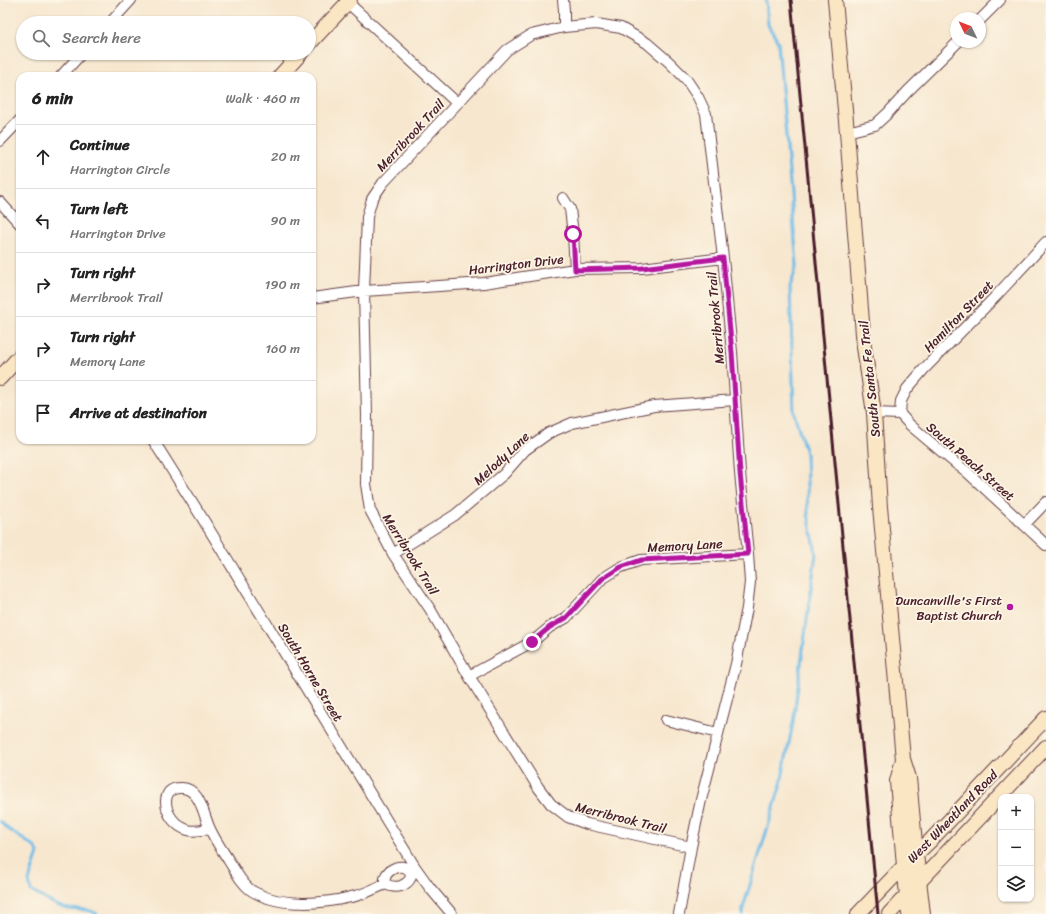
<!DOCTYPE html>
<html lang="en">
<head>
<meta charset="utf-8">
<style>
  body { margin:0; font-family:Sriracha,sans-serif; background:#f2f2f2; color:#222 }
  .controls { position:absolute; right:12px; bottom:12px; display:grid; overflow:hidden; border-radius:8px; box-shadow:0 1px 3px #0004 }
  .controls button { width:36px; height:36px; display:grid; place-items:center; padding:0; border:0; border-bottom:1px solid #e0e0e0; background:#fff; color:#222; font:20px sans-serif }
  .compass { position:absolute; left:950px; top:12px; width:36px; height:36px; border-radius:50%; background:#fff; box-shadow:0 1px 3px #0004; rotate:313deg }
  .stop { position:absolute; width:12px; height:12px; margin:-9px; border:3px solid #b5179e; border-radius:50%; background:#fff }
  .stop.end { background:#b5179e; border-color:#fff; box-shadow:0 1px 4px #0008 }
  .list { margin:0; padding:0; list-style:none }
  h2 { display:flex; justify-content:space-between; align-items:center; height:52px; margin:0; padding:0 16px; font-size:17px }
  h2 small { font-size:13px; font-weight:400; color:#767676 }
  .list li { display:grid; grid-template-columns:26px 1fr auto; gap:12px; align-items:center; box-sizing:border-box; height:64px; padding:0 16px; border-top:1px solid #e0e0e0 }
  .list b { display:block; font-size:15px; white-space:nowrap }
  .list p { margin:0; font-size:13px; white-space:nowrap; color:#767676 }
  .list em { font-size:13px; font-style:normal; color:#767676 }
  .icon { flex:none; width:22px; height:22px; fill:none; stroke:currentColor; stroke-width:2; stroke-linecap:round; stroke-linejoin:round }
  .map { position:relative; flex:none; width:1046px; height:914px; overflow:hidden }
  .search { position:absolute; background:#fff; box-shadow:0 1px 3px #0004; left:16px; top:16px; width:300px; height:44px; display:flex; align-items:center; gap:10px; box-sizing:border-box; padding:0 14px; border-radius:22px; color:#767676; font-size:15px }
  .panel { position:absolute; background:#fff; box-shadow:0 1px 3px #0004; left:16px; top:72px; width:300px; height:372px; border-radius:12px }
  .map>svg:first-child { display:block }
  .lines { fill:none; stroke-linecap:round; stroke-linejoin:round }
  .stream { stroke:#6dbce8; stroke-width:3 }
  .street-casing { stroke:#643d44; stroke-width:12 }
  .secondary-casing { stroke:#643d44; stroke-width:16 }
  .street { stroke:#fff; stroke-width:10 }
  .secondary { stroke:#fbe6c4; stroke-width:14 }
  .rail { stroke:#4a1f2b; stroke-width:3 }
  .route { stroke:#b5179e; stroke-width:5 }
  .poi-dot { fill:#b5179e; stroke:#fcf5e5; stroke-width:1.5 }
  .labels { text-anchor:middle; stroke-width:3.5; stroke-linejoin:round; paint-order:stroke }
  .street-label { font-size:13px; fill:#4a1f2b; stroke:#fcf5e5 }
  .poi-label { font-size:13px; fill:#4a1f2b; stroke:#fcf5e5; text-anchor:end }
</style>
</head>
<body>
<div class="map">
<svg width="1046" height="914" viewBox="0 0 1046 914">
  <rect width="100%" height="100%" fill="#fcf5e5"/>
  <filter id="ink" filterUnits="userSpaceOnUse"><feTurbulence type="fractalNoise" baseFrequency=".025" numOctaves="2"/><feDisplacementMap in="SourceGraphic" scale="8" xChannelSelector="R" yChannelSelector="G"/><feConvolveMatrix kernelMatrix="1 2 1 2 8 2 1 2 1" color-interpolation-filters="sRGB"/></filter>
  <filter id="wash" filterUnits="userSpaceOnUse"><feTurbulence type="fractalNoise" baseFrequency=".012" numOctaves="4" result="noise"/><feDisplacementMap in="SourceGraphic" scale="16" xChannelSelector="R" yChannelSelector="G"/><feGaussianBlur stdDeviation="0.9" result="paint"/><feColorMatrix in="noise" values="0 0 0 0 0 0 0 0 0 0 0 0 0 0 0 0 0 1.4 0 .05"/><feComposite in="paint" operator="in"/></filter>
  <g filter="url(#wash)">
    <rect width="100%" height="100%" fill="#f7e7cf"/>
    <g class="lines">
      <path class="stream" d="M0 821 8 829 36 848 38 853 29 881 31 891C41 897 52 904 64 908 75 911 88 907 97 914
        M743 914V908L781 784 793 723 816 553 808 514 806 453 794 413 790 287 797 265 778 42 768 25 766 0"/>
    </g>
  </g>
  <g filter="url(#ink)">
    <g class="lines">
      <g class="street-casing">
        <path id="street" d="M345 0 457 103
          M563 0 564 10V27
          M980 20 1000 0
          M110 23 131 0
          M61 76 82 53
          M847 132 875 125 887 114 908 91 958 42
          M0 141 20 120
          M563 198 570 209 573 234 575 269
          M0 202 20 224
          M312 298 364 291 484 283 575 269 642 268 723 258
          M874 413 900 414 910 425 955 463 966 471 1046 545
          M900 414 901 401 907 389 924 369 995 297 1046 242
          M153 440 201 516 415 867 430 888 452 914
          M1024 525 1046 502
          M393 554 455 515 504 474 525 450 549 433 572 423 654 406 735 400
          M469 676 532 642 550 627 566 618 602 579 621 567 641 560 748 554
          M666 720 718 733
          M209 829C202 830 195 832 188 830 175 826 166 814 166 801 166 797 167 795 169 792 172 789 176 788 180 788 200 786 204 817 210 829 215 840 222 850 229 861 233 867 237 875 242 881 245 885 251 891 256 893 282 907 323 904 351 897 363 895 374 889 385 884 391 887 395 888 401 886 421 878 407 859 391 870 386 873 384 879 385 884
          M679 914 691 847 701 800 736 664 747 608 750 582 748 554 740 473 732 352 723 258 706 114 698 97 686 79 669 62 647 43 621 28 596 24 564 27 531 35 507 50 383 183 372 199 367 217 364 291 367 415 366 484 370 510 393 554 430 609 469 676 538 787 551 804 568 817 587 824 691 847"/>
      </g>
      <g class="secondary-casing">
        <path id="secondary" d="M835 0 847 132 864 347 874 413 880 507 903 759 909 778 916 854 923 914
          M309 44 350 0
          M280 76 301 53
          M0 378 20 356
          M903 759 897 781 904 866 909 914
          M858 914 904 866 930 841 1046 718
          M889 914 1046 747"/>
      </g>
      <use href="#street" class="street"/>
      <use href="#secondary" class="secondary"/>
      <path class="rail" d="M791 0 878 914"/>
    </g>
  </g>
  <g class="lines" filter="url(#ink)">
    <path class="route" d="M532 642 550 627 566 618 602 579 621 567 641 560 748 554 740 473 732 352 723 258 642 268 575 270 573 234"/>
  </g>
  <circle class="poi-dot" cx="1010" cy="607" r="4"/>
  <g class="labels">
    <g class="street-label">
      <text transform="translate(410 135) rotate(-47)" y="5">Merribrook Trail</text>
      <text transform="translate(516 264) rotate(-7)" y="5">Harrington Drive</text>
      <text transform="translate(958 316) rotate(-46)" y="5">Hamilton Street</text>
      <text transform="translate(715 318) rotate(-95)" y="5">Merribrook Trail</text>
      <text transform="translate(869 379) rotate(-96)" y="5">South Santa Fe Trail</text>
      <text transform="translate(501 458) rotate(-43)" y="5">Melody Lane</text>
      <text transform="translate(971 461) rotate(41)" y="5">South Peach Street</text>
      <text transform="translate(685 545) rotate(-3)" y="5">Memory Lane</text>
      <text transform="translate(411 554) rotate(58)" y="5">Merribrook Trail</text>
      <text transform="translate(311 672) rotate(59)" y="5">South Horne Street</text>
      <text transform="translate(952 816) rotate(-46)" y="5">West Wheatland Road</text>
      <text transform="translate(621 817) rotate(14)" y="5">Merribrook Trail</text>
    </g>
    <g class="poi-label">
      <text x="1002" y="605">Duncanville's First<tspan x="1002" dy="15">Baptist Church</tspan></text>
    </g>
  </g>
</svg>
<div class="controls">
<button>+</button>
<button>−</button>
<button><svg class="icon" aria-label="layers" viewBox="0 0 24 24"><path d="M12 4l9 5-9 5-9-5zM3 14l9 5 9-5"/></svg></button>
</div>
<svg class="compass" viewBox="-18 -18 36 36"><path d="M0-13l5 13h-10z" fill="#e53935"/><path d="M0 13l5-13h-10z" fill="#767676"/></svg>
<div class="stop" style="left:573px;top:234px"></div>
<div class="stop end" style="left:532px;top:642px"></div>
<div class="search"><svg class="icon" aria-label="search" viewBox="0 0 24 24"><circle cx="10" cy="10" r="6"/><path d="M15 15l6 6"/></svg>Search here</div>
<section class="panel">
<h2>6 min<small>Walk · 460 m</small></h2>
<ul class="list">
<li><svg class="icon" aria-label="ahead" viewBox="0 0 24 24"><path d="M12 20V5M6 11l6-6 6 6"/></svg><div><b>Continue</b><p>Harrington Circle</p></div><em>20 m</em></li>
<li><svg class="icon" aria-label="left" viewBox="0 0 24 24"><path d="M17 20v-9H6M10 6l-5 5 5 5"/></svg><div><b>Turn left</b><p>Harrington Drive</p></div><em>90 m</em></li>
<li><svg class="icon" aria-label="right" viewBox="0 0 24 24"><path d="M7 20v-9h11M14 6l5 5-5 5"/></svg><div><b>Turn right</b><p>Merribrook Trail</p></div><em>190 m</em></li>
<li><svg class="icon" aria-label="right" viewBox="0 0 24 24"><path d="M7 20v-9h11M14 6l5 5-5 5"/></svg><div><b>Turn right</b><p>Memory Lane</p></div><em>160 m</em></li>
<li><svg class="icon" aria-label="arrive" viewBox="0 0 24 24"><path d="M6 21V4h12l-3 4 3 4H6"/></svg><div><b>Arrive at destination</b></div></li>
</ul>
</section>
</div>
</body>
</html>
